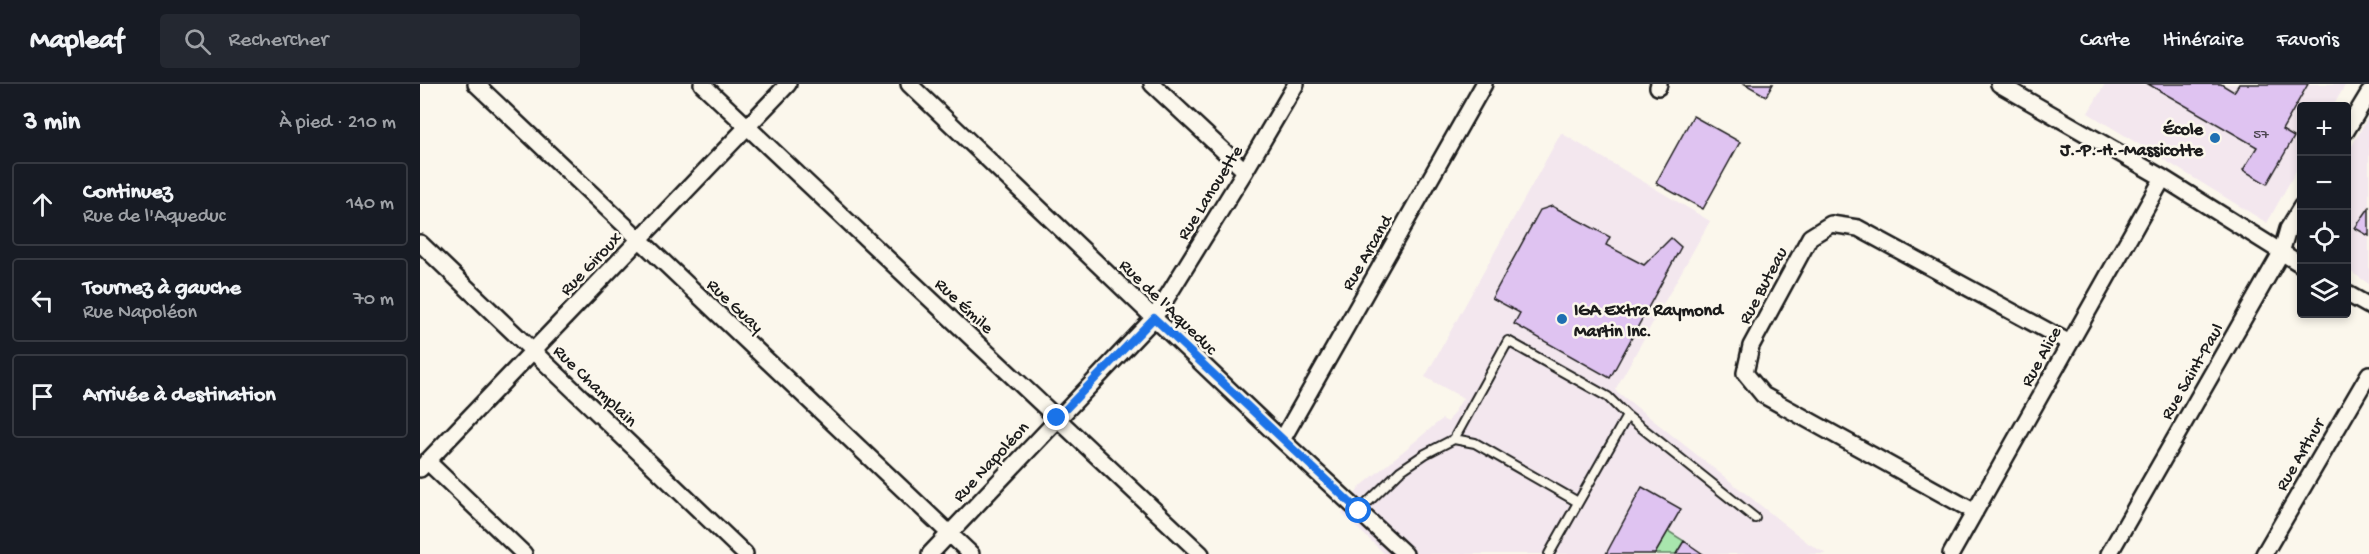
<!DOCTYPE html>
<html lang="fr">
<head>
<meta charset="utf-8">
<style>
  body { margin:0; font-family:"Gochi Hand",sans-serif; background:#242831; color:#f1f3f6 }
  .controls { position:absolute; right:18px; top:18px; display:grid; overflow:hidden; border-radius:6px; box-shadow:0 3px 9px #0003 }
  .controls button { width:54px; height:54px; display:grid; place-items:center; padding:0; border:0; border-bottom:2px solid #363941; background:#171b24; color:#f1f3f6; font:30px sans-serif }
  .stop { position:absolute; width:18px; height:18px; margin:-14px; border:4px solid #1a73e8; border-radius:50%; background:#fff }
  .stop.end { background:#1a73e8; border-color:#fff; box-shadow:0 2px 6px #0008 }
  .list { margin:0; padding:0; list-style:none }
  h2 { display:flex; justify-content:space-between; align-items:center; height:78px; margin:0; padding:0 24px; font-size:26px }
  h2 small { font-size:20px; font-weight:400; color:#9ea1a6 }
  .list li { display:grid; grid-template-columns:39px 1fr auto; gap:18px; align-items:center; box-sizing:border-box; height:84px; margin:0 12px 12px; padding:0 12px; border:2px solid #363941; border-radius:6px }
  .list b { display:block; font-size:22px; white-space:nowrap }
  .list p { margin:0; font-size:20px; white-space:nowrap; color:#9ea1a6 }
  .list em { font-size:20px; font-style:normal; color:#9ea1a6 }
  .icon { flex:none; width:33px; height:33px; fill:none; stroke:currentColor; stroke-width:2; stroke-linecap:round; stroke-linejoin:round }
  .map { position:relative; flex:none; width:1949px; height:470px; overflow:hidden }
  header { display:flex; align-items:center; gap:36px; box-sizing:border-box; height:84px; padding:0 30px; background:#171b24; border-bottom:2px solid #363941 }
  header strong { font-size:28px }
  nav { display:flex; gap:33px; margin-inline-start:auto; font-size:21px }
  .search { width:420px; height:54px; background:#242831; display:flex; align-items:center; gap:15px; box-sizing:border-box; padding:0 21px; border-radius:6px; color:#9ea1a6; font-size:22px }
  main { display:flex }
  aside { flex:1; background:#171b24 }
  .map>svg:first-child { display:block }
  .built { fill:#f3e7ee }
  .green { fill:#a8e6ad; stroke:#628164; stroke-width:1.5 }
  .building { fill:#dfc3f1; stroke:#1c1c1c; stroke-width:1.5 }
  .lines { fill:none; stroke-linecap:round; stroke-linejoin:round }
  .lane-casing { stroke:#1c1c1c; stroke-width:12 }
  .street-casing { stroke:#1c1c1c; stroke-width:20 }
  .lane { stroke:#fbf7ec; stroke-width:8 }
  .street { stroke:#fbf7ec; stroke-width:15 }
  .route { stroke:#1a73e8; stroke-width:8 }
  .poi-dot { fill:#1f6fb2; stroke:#fbf7ec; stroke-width:2 }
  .labels { text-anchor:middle; stroke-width:5; stroke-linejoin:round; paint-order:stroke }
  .number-label { font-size:15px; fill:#4d4651 }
  .poi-label { font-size:18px; font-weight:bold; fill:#1c1c1c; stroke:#fbf7ec; text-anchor:end }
  .street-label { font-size:18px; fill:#1c1c1c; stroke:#fbf7ec }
</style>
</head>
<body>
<header>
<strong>Mapleaf</strong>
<div class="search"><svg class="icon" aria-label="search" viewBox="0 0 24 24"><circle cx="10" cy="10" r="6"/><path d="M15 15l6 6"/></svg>Rechercher</div>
<nav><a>Carte</a><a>Itinéraire</a><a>Favoris</a></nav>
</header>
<main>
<aside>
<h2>3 min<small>À pied · 210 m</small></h2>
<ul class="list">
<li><svg class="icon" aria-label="ahead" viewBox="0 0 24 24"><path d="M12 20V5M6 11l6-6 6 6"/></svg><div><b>Continuez</b><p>Rue de l'Aqueduc</p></div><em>140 m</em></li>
<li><svg class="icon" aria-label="left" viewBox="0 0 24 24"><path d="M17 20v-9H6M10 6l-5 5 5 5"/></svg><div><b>Tournez à gauche</b><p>Rue Napoléon</p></div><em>70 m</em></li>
<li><svg class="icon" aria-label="arrive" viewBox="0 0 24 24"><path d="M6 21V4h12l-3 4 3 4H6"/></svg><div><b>Arrivée à destination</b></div></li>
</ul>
</aside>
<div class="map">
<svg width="1949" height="470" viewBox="0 0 1949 470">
  <rect width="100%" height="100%" fill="#fbf7ec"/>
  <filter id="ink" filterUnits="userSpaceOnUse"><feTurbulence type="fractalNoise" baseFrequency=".0167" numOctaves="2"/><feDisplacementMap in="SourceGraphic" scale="12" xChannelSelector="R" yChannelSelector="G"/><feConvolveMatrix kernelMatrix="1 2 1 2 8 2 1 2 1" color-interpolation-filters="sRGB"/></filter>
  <g filter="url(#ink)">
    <path class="built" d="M1685 0H1926L1913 22H1882L1881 78 1847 139 1668 29Z
      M1949 31V200L1927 185V71Z
      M1141 49 1290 137 1195 306 1388 459 1406 470H965L922 430 940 403 1022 335 1028 338 1043 314 1005 293Z"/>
    <path class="green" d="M1248 447 1264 457 1256 470H1235Z"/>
    <path class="building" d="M1325 0H1353L1346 12Z
      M1728 0H1801L1814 8 1819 0H1888L1862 46 1874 53 1847 100 1823 86 1837 63Z
      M1273 32 1320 58 1283 125 1236 99Z
      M1132 122 1190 153 1186 161 1224 181 1251 154 1261 163 1190 294 1094 240 1100 229 1072 214 1120 126Z
      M1949 124V152L1935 144Z
      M1222 403 1261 425 1235 470H1186Z
      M1264 457 1283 470H1256Z"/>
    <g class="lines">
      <g class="lane-casing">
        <path id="lane" d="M1034 355 1055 359 1158 418
          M939 427 980 387 1005 370 1034 355 1088 257 1188 313 1207 332
          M1129 470 1207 332 1335 434"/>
      </g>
      <g class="street-casing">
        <path id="street" d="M56 0 551 470
          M282 0 781 470
          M489 0 862 356 985 470
          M732 0 825 87
          M1579 0 1743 94 1882 181
          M1238 3 1239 0
          M1926 47 1949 9
          M0 159 325 470
          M1926 209 1949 222
          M862 356 1064 0
          M7 377 104 470
          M0 385 368 0
          M1555 428 1343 311 1325 289 1331 262 1390 153 1411 140 1438 144 1650 259
          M510 470 734 234 825 87 876 0
          M1531 470 1743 94
          M1689 470 1861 169 1868 145 1882 122
          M1844 470 1949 290"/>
      </g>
      <use href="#lane" class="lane"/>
      <use href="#street" class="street"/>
    </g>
  </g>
  <g class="lines" filter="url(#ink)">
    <path class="route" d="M637 334 734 234 939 427"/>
  </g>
  <g class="poi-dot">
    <circle cx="1795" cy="54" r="6"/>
    <circle cx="1142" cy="235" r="6"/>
  </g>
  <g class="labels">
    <g class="number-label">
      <text x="1841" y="54">57</text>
    </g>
    <g class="poi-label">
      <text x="1783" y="50">École<tspan x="1783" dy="21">J.-P.-H.-Massicotte</tspan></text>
      <text x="1154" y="231" text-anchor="start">IGA Extra Raymond<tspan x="1154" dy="21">Martin Inc.</tspan></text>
    </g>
    <g class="street-label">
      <text transform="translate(789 108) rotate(-58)" y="6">Rue Lanouette</text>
      <text transform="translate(946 168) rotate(-60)" y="6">Rue Arcand</text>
      <text transform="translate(170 179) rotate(-46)" y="6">Rue Giroux</text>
      <text transform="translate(1342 201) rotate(-62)" y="6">Rue Buteau</text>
      <text transform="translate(316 221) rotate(43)" y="6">Rue Guay</text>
      <text transform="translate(545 221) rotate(43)" y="6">Rue Émile</text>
      <text transform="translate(749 222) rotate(44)" y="6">Rue de l'Aqueduc</text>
      <text transform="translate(1620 272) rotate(-61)" y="6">Rue Alice</text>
      <text transform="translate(1771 287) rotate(-60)" y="6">Rue Saint-Paul</text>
      <text transform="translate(176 301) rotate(44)" y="6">Rue Champlain</text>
      <text transform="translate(1879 370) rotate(-60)" y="6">Rue Arthur</text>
      <text transform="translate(570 377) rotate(-47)" y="6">Rue Napoléon</text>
    </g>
  </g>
</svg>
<div class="controls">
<button>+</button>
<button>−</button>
<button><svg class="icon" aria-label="locate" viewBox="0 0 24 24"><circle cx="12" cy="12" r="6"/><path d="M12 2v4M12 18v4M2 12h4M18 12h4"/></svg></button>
<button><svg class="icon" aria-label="layers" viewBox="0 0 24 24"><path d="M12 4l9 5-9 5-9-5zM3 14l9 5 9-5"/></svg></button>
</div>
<div class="stop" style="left:939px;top:427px"></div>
<div class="stop end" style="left:637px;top:334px"></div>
</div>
</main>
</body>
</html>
